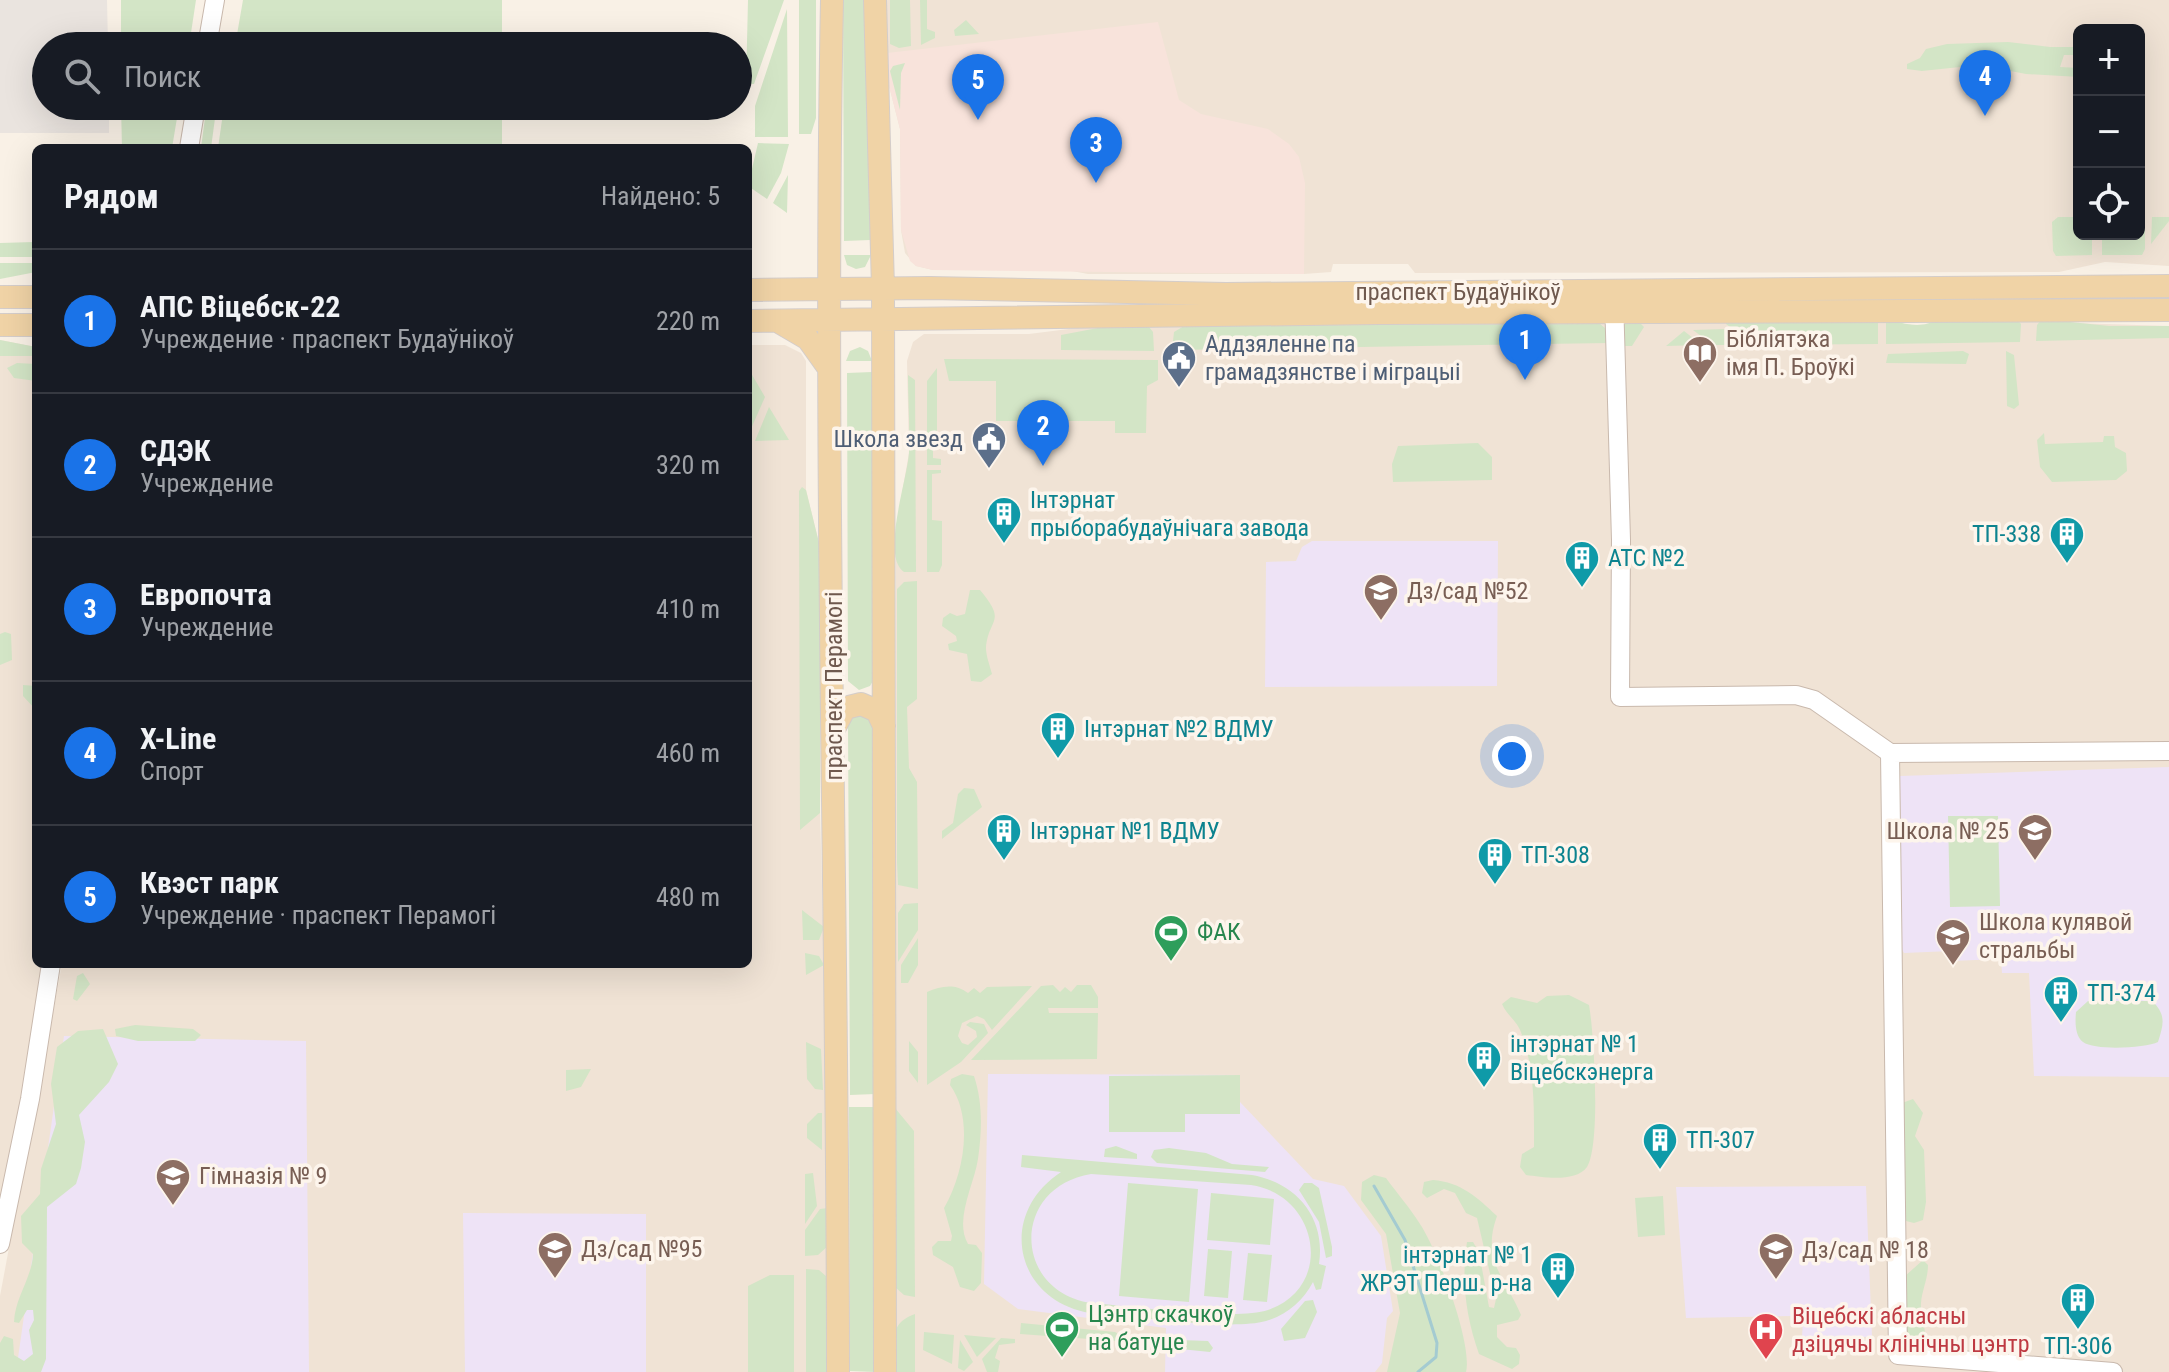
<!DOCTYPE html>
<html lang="ru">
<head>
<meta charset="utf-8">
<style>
  body { margin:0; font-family:"Roboto Condensed",sans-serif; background:#242831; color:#f1f3f6 }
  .controls { position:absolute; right:24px; top:24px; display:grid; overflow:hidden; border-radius:12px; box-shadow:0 8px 32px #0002 }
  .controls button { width:72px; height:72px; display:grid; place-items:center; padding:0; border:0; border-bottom:2px solid #363941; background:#171b24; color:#f1f3f6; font:40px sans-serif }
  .you { position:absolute; left:1512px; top:756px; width:28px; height:28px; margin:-20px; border:6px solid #fff; border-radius:50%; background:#1a73e8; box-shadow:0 0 0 12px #1a73e833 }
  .badge { display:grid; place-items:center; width:52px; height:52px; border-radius:50%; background:#1a73e8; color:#fff; font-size:26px; font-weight:700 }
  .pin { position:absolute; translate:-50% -66px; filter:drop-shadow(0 2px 4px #0008) }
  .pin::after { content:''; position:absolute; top:42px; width:28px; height:24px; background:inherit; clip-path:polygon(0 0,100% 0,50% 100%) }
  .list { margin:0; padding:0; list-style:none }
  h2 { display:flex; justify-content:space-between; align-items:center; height:104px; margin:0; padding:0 32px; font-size:34px }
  h2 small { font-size:26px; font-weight:400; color:#9ea1a6 }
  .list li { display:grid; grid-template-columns:52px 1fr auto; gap:24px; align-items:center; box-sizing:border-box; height:144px; padding:0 32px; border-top:2px solid #363941 }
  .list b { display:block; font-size:30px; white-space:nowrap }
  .list p { margin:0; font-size:26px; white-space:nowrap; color:#9ea1a6 }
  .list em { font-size:26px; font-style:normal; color:#9ea1a6 }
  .icon { flex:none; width:44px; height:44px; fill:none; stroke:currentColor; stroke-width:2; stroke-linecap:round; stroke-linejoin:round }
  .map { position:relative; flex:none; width:2169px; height:1372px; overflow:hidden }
  .search { position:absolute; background:#171b24; box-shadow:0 8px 32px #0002; left:32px; top:32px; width:720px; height:88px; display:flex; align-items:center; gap:20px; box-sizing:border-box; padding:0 28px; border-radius:44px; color:#9ea1a6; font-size:30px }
  .panel { position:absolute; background:#171b24; box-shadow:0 8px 32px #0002; left:32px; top:144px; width:720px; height:824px; border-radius:12px }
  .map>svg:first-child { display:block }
  .residential { fill:#f0e3d5; fill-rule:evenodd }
  .commercial { fill:#f8e3db }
  .industrial { fill:#eae4df }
  .education { fill:#eee3f6 }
  .green { fill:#d3e5c6; fill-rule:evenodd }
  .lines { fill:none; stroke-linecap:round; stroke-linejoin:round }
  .stream { stroke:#a4cbd1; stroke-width:3 }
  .minor-casing { stroke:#c9b9ad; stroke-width:20 }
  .major-casing { stroke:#d4cdca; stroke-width:24 }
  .minor { stroke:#fff; stroke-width:18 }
  .major { stroke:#f0d3a6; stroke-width:22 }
  .labels { text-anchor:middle; stroke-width:7; stroke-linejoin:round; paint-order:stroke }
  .street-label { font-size:24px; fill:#6f594e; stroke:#fdf5ec }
  .education-label { font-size:24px; fill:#785e54; stroke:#fdf5ec; text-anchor:start }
  .service-label { font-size:24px; fill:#4e5e75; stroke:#fdf5ec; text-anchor:start }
  .culture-label { font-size:24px; fill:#0d838f; stroke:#fdf5ec; text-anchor:start }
  .leisure-label { font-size:24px; fill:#27864d; stroke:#fdf5ec; text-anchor:start }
  .health-label { font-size:24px; fill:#be3a42; stroke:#fdf5ec; text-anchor:start }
</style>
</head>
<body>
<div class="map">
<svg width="2169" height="1372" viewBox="0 0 2169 1372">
  <rect width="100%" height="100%" fill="#f9f1e6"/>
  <path class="residential" d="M887 0H2169V266L2105 262 2059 272 1415 273 1408 264H1333L1331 272 1304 274H1088L1056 268 933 270 916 266 905 253 901 230 900 129 886 74ZM2079 30H2139V234H2079Z
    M1890 319 1896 325H1930L1938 319 2169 326V1372H896V527L909 453 907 361 913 342 924 334H1029L1108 324Z
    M0 340 36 347V964H48L0 1224Z
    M748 345H785L801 353 806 361V490L821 551 820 813 828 1106 826 1372H0V1296L62 964H748Z"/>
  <path class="commercial" d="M1158 22 1179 100 1201 114 1268 129 1289 144 1299 157 1305 183 1304 274 933 270 916 266 910 261 901 230 900 129 886 74 887 53Z"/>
  <path class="industrial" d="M0 0H107L108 46H46V106H109V133H0Z"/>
  <path class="education" d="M1312 541H1498L1497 686 1265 687 1266 562 1296 561 1302 547Z
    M2169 767V1077L2034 1076 2029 973H2002L2001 959 1951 961V951L1904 953 1901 948 1900 776Z
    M64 1036 306 1041 309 1372H16Z
    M988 1074 1240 1075V1102L1313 1179 1344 1186 1381 1236 1393 1311 1387 1318 1382 1363 1375 1372H1165L1166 1328 1018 1309 984 1284Z
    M1866 1186 1872 1337H1802L1803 1320 1793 1316 1686 1318 1676 1187Z
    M463 1213 646 1214V1372H465Z"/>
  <path class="green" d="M121 0H196L189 46H121Z
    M243 0H502V46H235Z
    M748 0H784L754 84H746Z
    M799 0H816V118L811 134H799Z
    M843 0H869L870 240 844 241Z
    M890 0H910L911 46 899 48 890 44Z
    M920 0H927V29L935 32V38L921 45Z
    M787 9 788 137H755V106Z
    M966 20 979 34 955 36 954 30Z
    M2008 42 2050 47H2079V55H2064L2060 67 2079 68V77L2026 74 1979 65 1922 71 1907 69V64L1920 58 1926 49 1947 44Z
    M905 63 901 73 900 110 890 71 893 66Z
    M121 106H179L172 148H122Z
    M224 106H502V148H218Z
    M216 111 211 148H201L205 118Z
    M758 143 789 144 781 173 767 199 748 186Z
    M788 175 787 213 773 203Z
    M2139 216H2145V249L2142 255H2102V234H2139Z
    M2058 217H2079V234H2092V255L2056 256 2053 251 2052 222Z
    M2152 217H2169V221L2151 244Z
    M34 237 36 257H0V243L34 242Z
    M844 255H871L865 267 856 269 847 265Z
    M0 263H36V272L0 279Z
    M1726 318 1878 319V344L1755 345 1726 324Z
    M1886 319C1902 323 1921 330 1938 319H2017L2021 324 2020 342 1886 344Z
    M2042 319 2109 326H2169V338L2036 341 2037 325Z
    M1618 323H1640L1644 327 1632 346H1619Z
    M1600 324 1610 332V343L1172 350 1174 332 1184 326Z
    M1103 327H1149L1153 332 1154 351 1061 350V335Z
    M1725 329 1744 345H1713L1693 330Z
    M1684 331 1702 345 1666 346Z
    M0 340 36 347V356H0Z
    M860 347 868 351 872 361H846L850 351Z
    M1963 351 1969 354 1966 364 1886 363 1888 354Z
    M2006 351 2014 355 2019 405 2014 409 2007 406Z
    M944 359 1158 360V380L1147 386 1146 433H1115V421H996V381H949Z
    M17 363 36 364V381L14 378 7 368Z
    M937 368V444H933V458L941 459V465H927V381Z
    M872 372 874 679 870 686 859 690 848 681 847 373Z
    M751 373 765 397 750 431Z
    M908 375 915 380 916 572H904C880 556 909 475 909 451 910 426 908 400 908 375Z
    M769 407 789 440 755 441Z
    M2044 433 2045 444 2103 442 2104 436H2114L2115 447 2126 453 2127 471 2116 480 2052 482 2040 467 2037 440Z
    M1478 443 1492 457V480L1393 482 1392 464 1398 446Z
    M927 470H941V473L932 474V520L942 521V565L939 572H927Z
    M802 487 806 490 821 551 820 813 800 830 799 491Z
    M917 581V699L907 707 909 768 917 782 918 889 898 885 897 862V589L904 582Z
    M970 590H980C1008 623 988 618 986 648 986 656 990 666 992 674L981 682 971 681 967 654 949 650 948 644 957 641 956 636 942 626 943 618 950 613 957 616 965 614Z
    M5 632 11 634 12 660 0 665V634Z
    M23 685 36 686V710L23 696Z
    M856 713 874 720 875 1094 850 1095 848 726Z
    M964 788 974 789 982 807 942 839V831L953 823 958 794Z
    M1948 816H1998L2000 906 1950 907Z
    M918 903V930L898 962V913L904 904Z
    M802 910 824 927 819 940H803Z
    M918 938V965L908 983H901V965Z
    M805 953 819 956 824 965 806 975Z
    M83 973 90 984 77 1001 73 999 77 976Z
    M1053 985 1060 992 1065 987 1071 992 1077 985H1091L1098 997V1008H1048L1049 1013H1098L1097 1059 971 1060 1041 986Z
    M1032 986 992 1030 984 1019 977 1016 962 1023 958 1036 962 1043 968 1045 977 1037 976 1031 966 1025 970 1022 984 1024 988 1033 961 1062 927 1085V992C941 986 955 983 968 993L974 988 980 993 987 987Z
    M1569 995 1589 1005C1594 1032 1601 1146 1587 1167 1575 1183 1543 1177 1526 1175L1520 1167 1522 1154 1534 1147C1534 1110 1535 1070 1522 1035 1518 1021 1507 1016 1502 1004L1511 997 1537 1003 1547 996Z
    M2088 1001H2152C2166 1014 2164 1024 2158 1042 2146 1048 2095 1051 2083 1042 2075 1036 2075 1022 2076 1012Z
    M135 1025 193 1029 201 1035 195 1041H138L116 1036 115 1029Z
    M103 1029 118 1064 109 1082 79 1115 85 1142 81 1168 76 1184 47 1207 46 1359 41 1372H0V1343L4 1336 13 1339 14 1355 24 1361 33 1354 29 1330 34 1320 33 1310H27L19 1323 14 1322C15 1297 32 1278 33 1254L22 1243 21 1216 40 1194 41 1169 56 1124 51 1084 57 1047 78 1031Z
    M909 1041 918 1052V1083L909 1071Z
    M806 1042 821 1049 823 1090 815 1089 807 1079Z
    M591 1069 581 1087 566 1091V1070Z
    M962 1074 974 1076C983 1103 982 1131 978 1159 974 1185 954 1220 968 1244L976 1245 982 1253 981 1283 974 1291 960 1287 953 1267 933 1255 932 1247 938 1241H951L952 1236 944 1208C964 1174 974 1118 950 1085L951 1079Z
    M1240 1075V1114H1185V1132H1109V1076Z
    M1913 1099 1923 1113 1915 1136 1924 1150 1926 1202 1923 1220 1914 1223 1906 1221 1903 1207 1902 1103Z
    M849 1107H874L875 1372 850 1371Z
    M895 1108 914 1131 915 1297 904 1295 895 1287Z
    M818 1113H822V1150L807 1138V1124Z
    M1116 1146 1137 1154V1159L1104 1157 1105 1149Z
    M1169 1148 1206 1153 1232 1164 1269 1167 1265 1172 1157 1163 1151 1157 1154 1150Z
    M1022 1155 1252 1175C1297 1183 1326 1218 1319 1264L1326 1266 1321 1289 1316 1290 1313 1282C1303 1301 1287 1315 1266 1321 1231 1331 1132 1316 1090 1313 1014 1300 997 1214 1061 1172L1021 1167ZM1091 1174 1251 1185C1319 1195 1335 1287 1268 1310 1236 1321 1130 1306 1091 1303 1012 1291 1011 1187 1091 1174Z
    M813 1173 817 1206 805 1224V1174Z
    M1374 1175 1386 1178C1397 1193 1410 1208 1420 1224 1437 1249 1473 1344 1466 1372H1387L1400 1313 1386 1234 1361 1200 1362 1182Z
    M1433 1180C1461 1182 1478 1198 1497 1216 1481 1260 1505 1277 1521 1315L1518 1320 1497 1325V1337L1507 1347 1516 1348 1520 1355 1519 1364 1512 1369 1479 1354C1466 1317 1461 1281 1467 1242H1473L1479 1252 1489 1307 1494 1308 1496 1299 1477 1218 1466 1213 1455 1193 1444 1189 1427 1198 1422 1193 1424 1182Z
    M1128 1183 1198 1189 1189 1302 1119 1296Z
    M1304 1183H1312L1319 1188 1332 1247V1256L1326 1258 1319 1222 1299 1190Z
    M1211 1193 1274 1199 1270 1245 1207 1240Z
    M1663 1196 1665 1235 1638 1237 1635 1198Z
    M828 1208V1246L818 1255 805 1256V1230L820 1209Z
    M1208 1249 1232 1251 1228 1298 1204 1296Z
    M1248 1253 1272 1255 1267 1302 1243 1300Z
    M1923 1260 1928 1265C1928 1279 1922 1290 1921 1303 1920 1317 1927 1329 1925 1342L1917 1347 1911 1346 1903 1329 1904 1277Z
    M806 1269 819 1270 827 1277 826 1372H806Z
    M770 1275H794V1372H748V1286Z
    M1313 1300 1317 1312 1305 1338 1284 1341 1281 1329 1305 1301Z
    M915 1314V1372H895C895 1346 886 1324 915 1314Z
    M1021 1323 1115 1332 1131 1342 1020 1334Z
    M924 1332 954 1335 952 1364 923 1350Z
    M964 1335 996 1338 977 1357Z
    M1001 1338 1015 1339V1343L999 1345 995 1358 1000 1361 998 1372H987L982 1359Z
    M960 1340 973 1362 964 1371 958 1368Z
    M1180 1340 1208 1341 1213 1348 1210 1352 1180 1349 1176 1343Z"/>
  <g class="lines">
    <path class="stream" d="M1374 1186 1405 1240 1437 1343 1436 1357 1418 1372"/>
    <g class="minor-casing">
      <path id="minor" d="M207 46 215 0
        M189 148 196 106
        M1614 298 1621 540 1620 697 1796 695 1814 700 1890 753 2169 751
        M1890 753 1898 1355 2113 1372
        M0 1244 30 1099 51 964"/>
    </g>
    <g class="major-casing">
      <path id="major" d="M832 0C823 457 838 915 838 1372
        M875 0 883 288 885 1372
        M748 290 930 288 1226 294 2169 286
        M0 297H36
        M748 321 1379 313 2169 310
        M779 322 808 339 828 367
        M0 325H36
        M835 727 845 708 861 704 877 711 884 726"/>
    </g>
    <use href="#minor" class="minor"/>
    <use href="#major" class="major"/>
  </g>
  <defs>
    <g id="library-pin" transform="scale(1.8)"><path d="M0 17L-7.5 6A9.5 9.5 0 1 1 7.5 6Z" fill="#8d6e63" stroke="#fdf5ec"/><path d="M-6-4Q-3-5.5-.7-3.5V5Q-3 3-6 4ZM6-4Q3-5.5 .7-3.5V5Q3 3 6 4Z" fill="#fff"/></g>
    <g id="civic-pin" transform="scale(1.8)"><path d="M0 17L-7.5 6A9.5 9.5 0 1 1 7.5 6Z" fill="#5c6f8a" stroke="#fdf5ec"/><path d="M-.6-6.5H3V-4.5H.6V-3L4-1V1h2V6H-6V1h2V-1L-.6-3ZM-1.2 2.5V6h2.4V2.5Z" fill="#fff"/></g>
    <g id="building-pin" transform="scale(1.8)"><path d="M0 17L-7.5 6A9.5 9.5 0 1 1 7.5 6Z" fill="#0f9aa8" stroke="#fdf5ec"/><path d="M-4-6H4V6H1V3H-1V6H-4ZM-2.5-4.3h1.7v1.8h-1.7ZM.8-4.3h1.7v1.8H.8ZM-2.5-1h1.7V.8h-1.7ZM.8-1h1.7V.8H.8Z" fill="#fff"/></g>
    <g id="school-pin" transform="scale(1.8)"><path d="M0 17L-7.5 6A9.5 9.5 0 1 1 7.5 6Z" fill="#8d6e63" stroke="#fdf5ec"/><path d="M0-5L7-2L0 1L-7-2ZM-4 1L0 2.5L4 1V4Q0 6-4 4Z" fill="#fff"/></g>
    <g id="stadium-pin" transform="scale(1.8)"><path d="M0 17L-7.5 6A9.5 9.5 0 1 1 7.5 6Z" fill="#2e9e5b" stroke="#fdf5ec"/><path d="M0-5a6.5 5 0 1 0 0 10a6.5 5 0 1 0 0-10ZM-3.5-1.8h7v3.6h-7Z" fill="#fff"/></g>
    <g id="hospital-pin" transform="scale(1.8)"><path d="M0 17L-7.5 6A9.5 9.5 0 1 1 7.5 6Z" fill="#e0444e" stroke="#fdf5ec"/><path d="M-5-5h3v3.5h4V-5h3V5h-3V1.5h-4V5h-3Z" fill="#fff"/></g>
  </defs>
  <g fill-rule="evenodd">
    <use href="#library-pin" x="1700" y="353"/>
    <use href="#civic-pin" x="1179" y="358"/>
    <use href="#civic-pin" x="989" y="439"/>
    <use href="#building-pin" x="1004" y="514"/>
    <use href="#building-pin" x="2067" y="534"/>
    <use href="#building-pin" x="1582" y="558"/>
    <use href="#school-pin" x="1381" y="591"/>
    <use href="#building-pin" x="1058" y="729"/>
    <use href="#building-pin" x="1004" y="831"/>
    <use href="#school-pin" x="2035" y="831"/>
    <use href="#building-pin" x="1495" y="855"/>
    <use href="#stadium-pin" x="1171" y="932"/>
    <use href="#school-pin" x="1953" y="936"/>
    <use href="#building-pin" x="2061" y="993"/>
    <use href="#building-pin" x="1484" y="1058"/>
    <use href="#building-pin" x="1660" y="1140"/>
    <use href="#school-pin" x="173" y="1176"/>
    <use href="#school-pin" x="555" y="1249"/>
    <use href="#school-pin" x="1776" y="1250"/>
    <use href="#building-pin" x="1558" y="1269"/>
    <use href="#building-pin" x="2078" y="1300"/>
    <use href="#stadium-pin" x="1062" y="1328"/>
    <use href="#hospital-pin" x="1766" y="1330"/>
  </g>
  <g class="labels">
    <g class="street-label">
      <text x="1458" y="300">праспект Будаўнікоў</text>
      <text transform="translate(834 686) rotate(-90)" y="8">праспект Перамогі</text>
    </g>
    <g class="education-label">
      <text x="1726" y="347">Бібліятэка<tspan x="1726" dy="28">імя П. Броўкі</tspan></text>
      <text x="1407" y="599">Дз/сад №52</text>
      <text x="2009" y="839" text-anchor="end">Школа № 25</text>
      <text x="1979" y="930">Школа кулявой<tspan x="1979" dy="28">стральбы</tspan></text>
      <text x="199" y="1184">Гімназія № 9</text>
      <text x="581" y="1257">Дз/сад №95</text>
      <text x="1802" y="1258">Дз/сад № 18</text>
    </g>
    <g class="service-label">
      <text x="1205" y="352">Аддзяленне па<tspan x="1205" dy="28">грамадзянстве і міграцыі</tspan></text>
      <text x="963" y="447" text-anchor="end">Школа звезд</text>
    </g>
    <g class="culture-label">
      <text x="1030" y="508">Інтэрнат<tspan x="1030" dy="28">прыборабудаўнічага завода</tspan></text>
      <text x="2041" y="542" text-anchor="end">ТП-338</text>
      <text x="1608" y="566">АТС №2</text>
      <text x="1084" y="737">Інтэрнат №2 ВДМУ</text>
      <text x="1030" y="839">Інтэрнат №1 ВДМУ</text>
      <text x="1521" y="863">ТП-308</text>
      <text x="2087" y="1001">ТП-374</text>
      <text x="1510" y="1052">інтэрнат № 1<tspan x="1510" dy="28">Віцебскэнерга</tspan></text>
      <text x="1686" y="1148">ТП-307</text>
      <text x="1532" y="1263" text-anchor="end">інтэрнат № 1<tspan x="1532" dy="28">ЖРЭТ Перш. р-на</tspan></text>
      <text x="2078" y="1354" text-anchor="middle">ТП-306</text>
    </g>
    <g class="leisure-label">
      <text x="1197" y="940">ФАК</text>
      <text x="1088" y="1322">Цэнтр скачкоў<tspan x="1088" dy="28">на батуце</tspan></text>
    </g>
    <g class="health-label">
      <text x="1792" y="1324">Віцебскі абласны<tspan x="1792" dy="28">дзіцячы клінічны цэнтр</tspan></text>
    </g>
  </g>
</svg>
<div class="controls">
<button>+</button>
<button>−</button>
<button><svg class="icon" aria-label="locate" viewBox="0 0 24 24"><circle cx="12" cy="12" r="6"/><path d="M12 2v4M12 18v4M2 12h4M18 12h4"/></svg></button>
</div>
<div class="you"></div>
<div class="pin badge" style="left:1525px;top:380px">1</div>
<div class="pin badge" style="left:1043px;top:466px">2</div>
<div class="pin badge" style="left:1096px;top:183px">3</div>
<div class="pin badge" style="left:1985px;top:116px">4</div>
<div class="pin badge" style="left:978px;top:120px">5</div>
<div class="search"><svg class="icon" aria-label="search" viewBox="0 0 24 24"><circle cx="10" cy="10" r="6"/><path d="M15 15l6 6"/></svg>Поиск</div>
<section class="panel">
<h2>Рядом<small>Найдено: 5</small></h2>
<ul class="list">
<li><span class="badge">1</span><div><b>АПС Віцебск-22</b><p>Учреждение · праспект Будаўнікоў</p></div><em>220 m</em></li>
<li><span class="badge">2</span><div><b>СДЭК</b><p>Учреждение</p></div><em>320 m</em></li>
<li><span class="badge">3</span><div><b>Европочта</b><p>Учреждение</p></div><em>410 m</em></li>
<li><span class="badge">4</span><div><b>X-Line</b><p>Спорт</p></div><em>460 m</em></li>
<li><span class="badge">5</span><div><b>Квэст парк</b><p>Учреждение · праспект Перамогі</p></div><em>480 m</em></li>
</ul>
</section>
</div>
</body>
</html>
